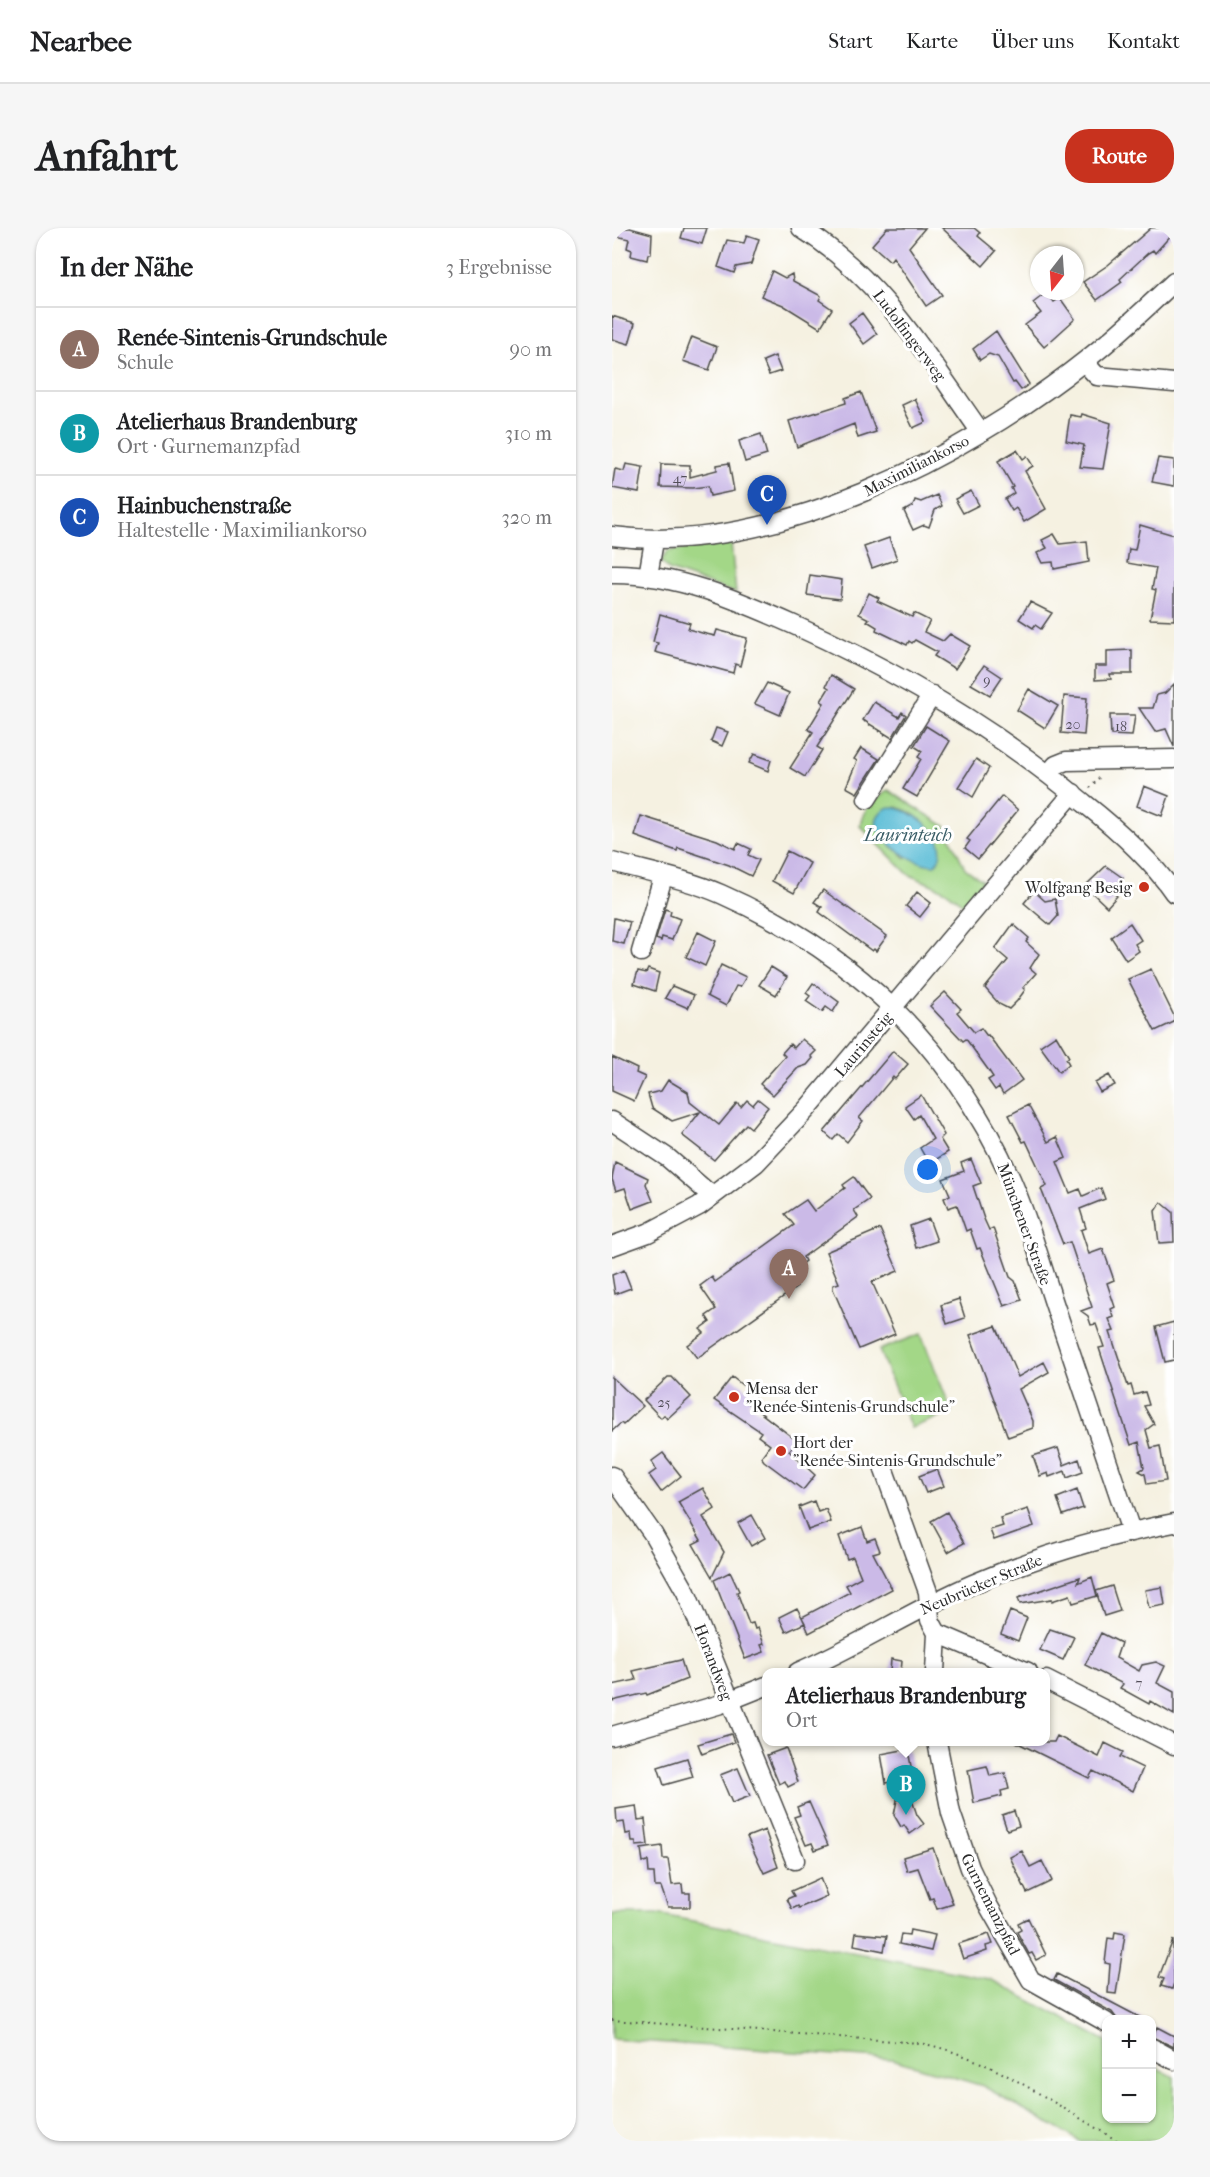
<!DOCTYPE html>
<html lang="de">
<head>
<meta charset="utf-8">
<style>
  body { margin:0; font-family:"IM FELL French Canon",serif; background:#f6f6f6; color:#202124 }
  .controls { position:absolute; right:18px; bottom:18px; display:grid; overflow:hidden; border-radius:12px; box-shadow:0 2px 4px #0004 }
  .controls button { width:54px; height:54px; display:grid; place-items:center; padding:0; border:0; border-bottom:2px solid #e0e0e0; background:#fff; color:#202124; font:30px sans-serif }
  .compass { position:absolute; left:418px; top:18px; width:54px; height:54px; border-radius:50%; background:#fff; box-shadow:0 2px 4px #0004; rotate:197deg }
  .you { position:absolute; left:316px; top:942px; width:21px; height:21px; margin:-15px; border:4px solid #fff; border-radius:50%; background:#1a73e8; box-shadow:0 0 0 9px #1a73e833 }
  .badge { display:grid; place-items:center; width:39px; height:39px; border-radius:50%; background:#c8321e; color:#fff; font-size:20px; font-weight:700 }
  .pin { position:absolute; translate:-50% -50px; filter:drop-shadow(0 2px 3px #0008) }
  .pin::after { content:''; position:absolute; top:32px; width:21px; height:18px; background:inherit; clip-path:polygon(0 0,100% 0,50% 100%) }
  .popup { position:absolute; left:150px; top:1440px; width:288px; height:78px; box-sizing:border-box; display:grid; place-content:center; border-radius:12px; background:#fff; filter:drop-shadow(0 2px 4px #0005); font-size:20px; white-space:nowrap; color:#757577 }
  .popup b { font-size:22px; color:#202124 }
  .popup::after { content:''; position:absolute; left:50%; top:100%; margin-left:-12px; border:12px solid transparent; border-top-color:#fff }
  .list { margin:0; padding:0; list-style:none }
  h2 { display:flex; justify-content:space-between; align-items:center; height:78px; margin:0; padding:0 24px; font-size:26px }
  h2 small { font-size:20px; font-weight:400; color:#757577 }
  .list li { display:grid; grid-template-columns:39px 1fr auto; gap:18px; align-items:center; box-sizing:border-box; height:84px; padding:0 24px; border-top:2px solid #e0e0e0 }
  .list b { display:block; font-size:22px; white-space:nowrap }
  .list p { margin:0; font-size:20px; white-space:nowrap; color:#757577 }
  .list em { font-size:20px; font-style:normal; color:#757577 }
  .map { position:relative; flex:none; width:562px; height:1913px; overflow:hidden; border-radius:24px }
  header { display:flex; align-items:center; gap:36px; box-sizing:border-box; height:84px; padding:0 30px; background:#fff; border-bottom:2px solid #e0e0e0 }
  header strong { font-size:28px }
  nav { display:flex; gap:33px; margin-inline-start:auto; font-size:21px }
  .intro { display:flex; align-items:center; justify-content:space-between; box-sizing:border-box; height:144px; padding:0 36px }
  h1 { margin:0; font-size:42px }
  .button { padding:15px 27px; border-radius:24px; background:#c8321e; color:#fff; font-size:21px; font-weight:700 }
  main { display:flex; gap:36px; padding:0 36px }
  aside { flex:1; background:#fff; border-radius:24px; box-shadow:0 2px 4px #0004 }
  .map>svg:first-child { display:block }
  .green { fill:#a3d787; stroke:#678159; stroke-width:1.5; fill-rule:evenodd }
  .water { fill:#56bbd5; stroke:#407380; stroke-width:1.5 }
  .building { fill:#cbbae7 }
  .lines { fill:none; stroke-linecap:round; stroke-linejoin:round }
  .minor-casing { stroke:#494946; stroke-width:21 }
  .path { stroke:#494946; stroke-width:2; stroke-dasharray:1.5 4.5; stroke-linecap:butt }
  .minor { stroke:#fff; stroke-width:18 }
  .poi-dot { fill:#c8321e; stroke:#fff; stroke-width:2 }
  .labels { text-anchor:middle; stroke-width:6; stroke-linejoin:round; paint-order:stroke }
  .number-label { font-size:14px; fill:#534f5a }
  .street-label { font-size:16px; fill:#2b2b2b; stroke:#fff }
  .poi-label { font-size:16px; fill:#2b2b2b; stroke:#fff; text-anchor:start }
  .water-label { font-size:18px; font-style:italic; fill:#3a5d66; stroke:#fff }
</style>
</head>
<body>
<header>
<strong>Nearbee</strong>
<nav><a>Start</a><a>Karte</a><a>Über uns</a><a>Kontakt</a></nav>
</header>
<div class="intro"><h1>Anfahrt</h1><a class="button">Route</a></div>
<main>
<aside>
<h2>In der Nähe<small>3 Ergebnisse</small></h2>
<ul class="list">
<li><span class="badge" style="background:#8d6e63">A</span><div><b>Renée-Sintenis-Grundschule</b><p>Schule</p></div><em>90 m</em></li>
<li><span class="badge" style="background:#0f9aa8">B</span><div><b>Atelierhaus Brandenburg</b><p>Ort · Gurnemanzpfad</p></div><em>310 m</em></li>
<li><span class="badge" style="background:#1a4fb4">C</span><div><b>Hainbuchenstraße</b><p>Haltestelle · Maximiliankorso</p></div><em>320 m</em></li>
</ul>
</aside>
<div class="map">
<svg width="562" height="1913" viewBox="0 0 562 1913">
  <rect width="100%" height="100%" fill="#fff"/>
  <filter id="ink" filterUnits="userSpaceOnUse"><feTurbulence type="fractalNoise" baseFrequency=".0167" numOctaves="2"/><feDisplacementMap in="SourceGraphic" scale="12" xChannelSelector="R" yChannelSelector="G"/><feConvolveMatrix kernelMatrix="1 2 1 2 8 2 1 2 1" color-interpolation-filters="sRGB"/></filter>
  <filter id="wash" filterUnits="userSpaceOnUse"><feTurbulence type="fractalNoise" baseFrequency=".008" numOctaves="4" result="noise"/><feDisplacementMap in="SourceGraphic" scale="24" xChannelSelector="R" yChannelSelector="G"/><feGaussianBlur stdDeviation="1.35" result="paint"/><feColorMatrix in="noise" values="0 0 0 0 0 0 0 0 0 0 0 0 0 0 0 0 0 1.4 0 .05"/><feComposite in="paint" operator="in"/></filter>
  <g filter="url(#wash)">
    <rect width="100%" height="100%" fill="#f5f1e1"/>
    <path class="green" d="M119 315 124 365 57 342 49 333 56 323Z
      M276 562 333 598 353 640 371 653 352 677 334 663 296 646 248 598 255 580ZM285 579 300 585 313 596 294 630 269 608Z
      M309 1106 340 1184 299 1200 267 1122Z
      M0 1686H45L378 1751 494 1813V1890H540V1837L562 1849V1913H468L371 1858 280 1831 0 1811Z"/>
    <path class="water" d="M277 579C302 580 344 612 323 637 299 638 238 597 277 579Z"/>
    <g id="blocks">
      <path class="building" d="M0 0H18L40 6 39 26H36L35 32 19 28 20 22 15 20 17 11 0 7Z
        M72 0H95L90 16 69 10Z
        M275 0H313L297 19 330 67 314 78 281 29 278 33 260 17Z
        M330 0H362L368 5 366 8 384 23 371 38Z
        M539 0H562V4L543 25 541 22 536 25 508 51 510 54 485 72 471 54 496 37Z
        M135 7 147 11 139 36 124 39 122 45 106 39 115 12 132 15Z
        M160 43 173 50 180 46 181 53 209 68 207 72 220 81 208 100 171 77 149 68Z
        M435 64 442 74 448 70 463 91 432 119 413 97 429 85 421 75Z
        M250 85 265 106 252 116 237 95Z
        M0 88 23 95 17 116 0 111Z
        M384 103 417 156 409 162 403 154 401 155 386 129 377 126 368 132 361 121Z
        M80 109 105 119 97 142 71 133Z
        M163 128 169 143 157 147 151 133Z
        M249 164 264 204 246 210 242 196 185 219 177 193 234 175 233 170Z
        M303 171 314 194 301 200 290 177Z
        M470 186 499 195 491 241 468 239 472 217 454 213 458 187 469 189Z
        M149 206 155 227 133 234 127 213Z
        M405 222 411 231 415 228 421 238 413 243 434 281 412 294 404 280 400 283 393 271 402 265 399 260 401 259 386 233Z
        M546 230 562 232V258L540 254Z
        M117 235 122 263 98 268 96 258 81 260 48 259 49 236 78 237V249L105 242V237Z
        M14 236 31 239 27 265 0 260 3 241 12 243Z
        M359 263 367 277 351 285 343 271Z
        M325 267 330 278 323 282 317 299 312 297 301 302 292 283 301 278 303 272 309 274Z
        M528 297 562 307V392L538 391 544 362 540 361 544 340 515 335 517 321 523 322Z
        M442 306 448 316 475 313 477 334 442 341 441 334 430 335 425 325 435 320 430 312Z
        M277 310 285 331 260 340 252 319Z
        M198 347 230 352 228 371 195 367Z
        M257 365 267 370 265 373 300 389 302 385 318 393 312 404 331 413 338 406 358 418 343 441 322 428 325 424 303 412 300 415 297 413 295 417 264 402 265 399 255 393 257 391 247 386Z
        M418 374 440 385 429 401 423 397 421 400 407 391Z
        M48 386 78 395 76 401 90 405 103 408 105 402 135 410 128 438 123 436 121 445 43 424 46 415 41 414Z
        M520 422V446H498L499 451 483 452V438H495V423Z
        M372 437 390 449 378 467 359 456Z
        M219 447 242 461 205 519 210 522 193 549 178 540 201 504 196 501 212 475 209 473 217 460 214 458Z
        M155 455 177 465 168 487 143 476Z
        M562 456V519L554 501 543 504 527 480H541L545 467 553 465Z
        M417 461 446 478 433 500 405 482Z
        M452 468 475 470 472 507 449 505Z
        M262 474 287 489 290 484 294 487 280 510 251 492Z
        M498 487H523L520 508 499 507Z
        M314 498 338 513 305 569 291 561 309 531 306 529 310 523 302 518Z
        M104 500 116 504 110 518 99 513Z
        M249 520 267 531 245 565 234 559 245 533 242 531Z
        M142 526 159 532 156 543 137 535Z
        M364 531 377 540 361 569 346 559Z
        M532 558 557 568 550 588 525 578Z
        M390 568 406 582 366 631 353 620 358 613 355 611Z
        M29 588 105 612 123 621 126 615 139 621 136 627 147 632 139 648 117 637 66 620 65 623 23 608Z
        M175 623 198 635 182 665 160 653Z
        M494 638 511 650 499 662 505 668 495 679 473 658Z
        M211 662 275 708 264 723 262 721 260 723 207 684 210 679 202 674Z
        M422 663 433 673 443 671 446 688 438 697 412 675Z
        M305 664 319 675 308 689 294 678Z
        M53 681 59 683 58 687 68 691 60 712 50 709 49 713 44 711Z
        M2 690 18 694 12 716 0 713Z
        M518 695 529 712 523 716 527 723 514 732 499 709Z
        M401 696 417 710 414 714 427 726 418 740 424 745 411 760 413 762 405 773 397 781 387 776 373 760 396 732 383 721Z
        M86 704 104 713 93 738 74 729Z
        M109 737 134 749 128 759 124 758 114 778 95 768Z
        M159 739 175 749 164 767 147 757Z
        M36 741 47 745 43 763 22 756 26 743 34 745Z
        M539 741 562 788V794L543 803 516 751Z
        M201 755 227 774 221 784 214 779 210 784 194 773 198 768 194 765Z
        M60 758 82 767 76 780 53 770Z
        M333 764 349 781 345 784 362 804 369 800 375 808 376 807 410 852 391 866 387 859 383 862 376 852 381 849 377 843 354 811 351 813 318 778Z
        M444 807 457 829 454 831 457 836 447 844 428 818Z
        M190 811 204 823 199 828 201 830 195 837 186 840 161 867 148 856 173 828 170 825 178 816 182 820Z
        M281 823 296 836 283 851 281 849 247 890 251 893 235 914 226 906 221 912 212 904Z
        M0 829 25 841 24 845 33 849 22 873 0 863Z
        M497 847 503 857 488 864 483 855Z
        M56 852 76 864 78 874 107 897 125 875 129 879 135 872 141 877 146 871 156 879 139 900 134 896 102 932 70 907 88 884 60 893 40 880 36 866 49 863Z
        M309 867 332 907 328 911 336 924 317 936 308 920 321 911 307 887 302 891 293 878Z
        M416 877 436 914 445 909 454 930 445 934 458 965 468 961 471 968 489 960 493 971 468 981 474 1000 469 1002 477 1026 491 1021 496 1035 502 1052 495 1055 503 1079 499 1081 502 1089 497 1091 502 1103 498 1104 516 1158 519 1157 522 1167 533 1164 537 1177 532 1178 542 1196 534 1202 539 1220 548 1218 554 1253 535 1256 533 1246 527 1243 532 1240 527 1214 519 1217 487 1120 492 1119 484 1096 479 1097 476 1088 469 1083 480 1079 458 1014 451 1016 429 961 435 958 414 913 411 914 397 887Z
        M359 931 369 955 361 958 372 991 377 1002 381 1000 398 1049 403 1053 410 1072 392 1078 368 1020 365 1021 358 1001 354 1003 345 977 336 980 332 970 338 967 331 951 352 943 349 935Z
        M3 934 36 950 34 956 41 973 20 981 13 960 4 963 0 951Z
        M242 949 258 971 242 982 246 989 191 1029 193 1033 176 1046 185 1059 85 1130 75 1117 92 1105 88 1101 98 1094 94 1088 104 1081 88 1058 100 1049 103 1054 182 997 173 986 194 972 202 983 233 960 231 957Z
        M549 974 561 984 562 1014 547 1015 543 983Z
        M317 991 325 1013 304 1020 298 998Z
        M268 1001 286 1043 260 1054 283 1106 247 1121 221 1061V1057L227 1055 214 1024Z
        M12 1042 19 1060 3 1066 0 1047Z
        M347 1071 353 1090 335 1096 329 1077Z
        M562 1094V1132L553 1134 544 1099Z
        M384 1098 406 1149 432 1134 437 1144 407 1161 421 1193V1200L396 1209 358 1107Z
        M0 1149 31 1178 11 1197 9 1195 0 1203Z
        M56 1149H60L79 1169 55 1191 52 1187 49 1190 32 1172Z
        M120 1149 143 1167 136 1175 185 1213 177 1223 203 1247 191 1262 152 1233 149 1229 158 1217 146 1208 149 1204 102 1172Z
        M446 1220 452 1237 467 1231 471 1244 455 1250 453 1243 437 1249 436 1245 428 1248 421 1228Z
        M51 1225 69 1248 49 1264 37 1247 44 1242 40 1233Z
        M325 1241 332 1258 314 1265 307 1248Z
        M91 1260 103 1281 91 1289 112 1324 100 1349 81 1316 89 1312 66 1274Z
        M465 1262 471 1280 451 1287 445 1270Z
        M202 1273 206 1284 214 1281 219 1294 196 1302 187 1279Z
        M416 1281 422 1298 382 1312 378 1302 391 1298 388 1290Z
        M335 1284 352 1315 336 1324 319 1293Z
        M140 1287 153 1310 139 1318 126 1295Z
        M250 1299 255 1313 263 1310 268 1323 261 1325 280 1361 197 1405 190 1389 238 1364 234 1357 249 1349 241 1329 235 1331 227 1308Z
        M118 1344 127 1363 125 1364 137 1396 141 1395 143 1401 146 1400 152 1416 149 1417 152 1424 133 1431 102 1352Z
        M468 1349 466 1355 480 1349 485 1368 461 1375 458 1367 440 1373V1371L408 1376 406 1370Z
        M500 1358 508 1383 492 1388 484 1363Z
        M550 1359 553 1377 537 1380 533 1362Z
        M185 1380 193 1395 174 1404 167 1389Z
        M398 1383 415 1390 406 1413 389 1406Z
        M438 1401 462 1409 451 1432 428 1422Z
        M489 1405 509 1415 504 1430 527 1443 530 1437 544 1434 553 1438 545 1455 562 1464V1487L538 1473 537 1476 508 1460 511 1456 473 1437Z
        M279 1431 290 1433 289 1444H278Z
        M69 1432 75 1451 35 1467 34 1465 0 1473V1457L24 1452 21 1443Z
        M119 1506 122 1514 90 1526 86 1516Z
        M445 1508 487 1529 493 1515 511 1524 508 1529 531 1540 521 1563 481 1543 477 1550 404 1514H442Z
        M174 1520 186 1554 176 1559 173 1553 167 1556 155 1527Z
        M296 1521 301 1550 293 1551 305 1587 312 1596 298 1606 292 1597 289 1599 282 1587 289 1552 274 1555 269 1526Z
        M75 1530 81 1549 52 1557 46 1539Z
        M375 1538 378 1548 393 1545 397 1561 389 1563 390 1568 362 1575 356 1542Z
        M126 1540 138 1568 120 1575 108 1547Z
        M197 1574 216 1617 203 1622 200 1615 194 1617 182 1589 188 1587 185 1579Z
        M24 1578 26 1592 33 1591 36 1617 24 1618V1614H20L19 1605 14 1606 12 1594 5 1595 4 1581Z
        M402 1583 407 1598 395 1602 390 1587Z
        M153 1602 166 1639 152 1645 135 1609Z
        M50 1618 51 1631H56L60 1657 70 1656 71 1665H78V1679H56L49 1659H43L42 1645H37L36 1633 31 1634 29 1621Z
        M321 1620 341 1676 325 1681 321 1670 318 1671 306 1640 295 1643 291 1629Z
        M410 1623 418 1639 430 1633 440 1653 415 1665 398 1629Z
        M208 1650 215 1668 187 1680 186 1678 180 1681 175 1671 182 1668 179 1663Z
        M416 1690 434 1727 424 1732 420 1725 417 1726 405 1704 409 1702 406 1695Z
        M298 1702 323 1707 319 1723 287 1716 289 1706 297 1707Z
        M503 1704 513 1706 504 1766 496 1765 498 1736 493 1735 496 1710 502 1711Z
        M244 1705 275 1708 272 1723 242 1717Z
        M377 1706 381 1716 374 1718 375 1723 351 1731 346 1716Z
        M561 1712 562 1755 560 1761 549 1758 552 1751 547 1749Z
        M445 1746 491 1770 531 1791H505L500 1784 442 1752Z
        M545 1799 562 1808V1819L540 1809Z"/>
    </g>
  </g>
  <g filter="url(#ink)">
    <use href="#blocks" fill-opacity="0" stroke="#494946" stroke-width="1.5"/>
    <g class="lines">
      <g class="minor-casing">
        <path id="minor" d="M189 0C269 50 315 128 368 203
          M472 134 485 148 562 155
          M0 308C159 329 352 229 474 132 505 108 533 81 562 54
          M0 346C63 345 126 372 182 397 286 444 385 502 472 575 505 601 538 630 562 665
          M36 348 42 313
          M437 546 444 537 454 533 562 531
          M255 571 320 467
          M0 634C36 644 75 651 109 666 241 724 340 819 399 951 418 994 430 1040 445 1084 470 1157 495 1230 519 1303
          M29 724 51 649
          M0 893 56 930 100 968
          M0 1018 36 1005 87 978 144 935 195 881 461 565
          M272 1242 316 1364 318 1392 325 1405 323 1444
          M0 1248 41 1306 74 1364 183 1632
          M325 1405 416 1444
          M186 1444C246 1418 301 1382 361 1356 426 1328 493 1308 562 1295
          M434 1452 562 1517
          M0 1508 109 1476 154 1458
          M325 1514 339 1585 358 1640 376 1677 419 1752 494 1794
          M540 1820 562 1832"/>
      </g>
      <path class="path" d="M252 493 275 508
        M478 560 488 549
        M0 1792 307 1815C376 1827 445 1878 506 1913"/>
      <use href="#minor" class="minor"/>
    </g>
  </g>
  <g class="poi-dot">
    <circle cx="532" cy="659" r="6"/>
    <circle cx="122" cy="1169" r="6"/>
    <circle cx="169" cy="1223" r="6"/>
  </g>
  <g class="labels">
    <g class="number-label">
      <text x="68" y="255">47</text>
      <text x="375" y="457">9</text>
      <text x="461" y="501">20</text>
      <text x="509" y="503">18</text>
      <text x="52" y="1179">25</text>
      <text x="527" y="1460">7</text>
    </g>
    <g class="street-label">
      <text transform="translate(298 107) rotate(53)" y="6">Ludolfingerweg</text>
      <text transform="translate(304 237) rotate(-27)" y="6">Maximiliankorso</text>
      <text transform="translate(251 816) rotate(-50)" y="6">Laurinsteig</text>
      <text transform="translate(413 996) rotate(70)" y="6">Münchener Straße</text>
      <text transform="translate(369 1356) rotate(-23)" y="6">Neubrücker Straße</text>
      <text transform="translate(102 1434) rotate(69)" y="6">Horandweg</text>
      <text transform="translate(379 1676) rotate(63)" y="6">Gurnemanzpfad</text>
    </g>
    <g class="poi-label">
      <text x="520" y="665" text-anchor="end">Wolfgang Besig</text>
      <text x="134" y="1166">Mensa der<tspan x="134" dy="18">"Renée-Sintenis-Grundschule"</tspan></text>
      <text x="181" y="1220">Hort der<tspan x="181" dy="18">"Renée-Sintenis-Grundschule"</tspan></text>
    </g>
    <g class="water-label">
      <text x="296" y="613">Laurinteich</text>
    </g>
  </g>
</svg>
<div class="controls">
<button>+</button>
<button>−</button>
</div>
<svg class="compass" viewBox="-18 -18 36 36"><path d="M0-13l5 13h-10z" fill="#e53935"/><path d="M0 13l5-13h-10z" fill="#757577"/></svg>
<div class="you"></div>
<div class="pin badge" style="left:177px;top:1071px;background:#8d6e63">A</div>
<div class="pin badge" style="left:294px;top:1587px;background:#0f9aa8">B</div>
<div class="popup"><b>Atelierhaus Brandenburg</b>Ort</div>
<div class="pin badge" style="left:155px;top:297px;background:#1a4fb4">C</div>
</div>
</main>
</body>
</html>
